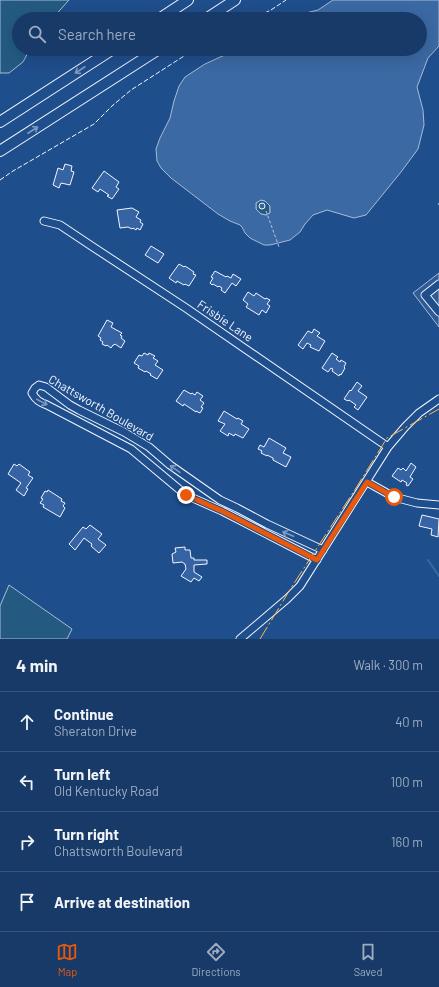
<!DOCTYPE html>
<html lang="en">
<head>
<meta charset="utf-8">
<style>
  body { margin:0; font-family:Barlow,sans-serif; background:#20416f; color:#f1f3f6 }
  .stop { position:absolute; width:12px; height:12px; margin:-9px; border:3px solid #ea580c; border-radius:50%; background:#fff }
  .stop.end { background:#ea580c; border-color:#fff; box-shadow:0 1px 4px #0008 }
  .list { margin:0; padding:0; list-style:none }
  h2 { display:flex; justify-content:space-between; align-items:center; height:52px; margin:0; padding:0 16px; font-size:17px }
  h2 small { font-size:13px; font-weight:400; color:#9eadc0 }
  .list li { display:grid; grid-template-columns:26px 1fr auto; gap:12px; align-items:center; box-sizing:border-box; height:60px; padding:0 16px; border-top:1px solid #36547d }
  .list b { display:block; font-size:15px; white-space:nowrap }
  .list p { margin:0; font-size:13px; white-space:nowrap; color:#9eadc0 }
  .list em { font-size:13px; font-style:normal; color:#9eadc0 }
  .icon { flex:none; width:22px; height:22px; fill:none; stroke:currentColor; stroke-width:2; stroke-linecap:round; stroke-linejoin:round }
  .map { position:relative; flex:none; width:439px; height:639px; overflow:hidden }
  .search { position:absolute; background:#173a69; box-shadow:0 4px 16px #0002; left:12px; right:12px; top:12px; height:44px; display:flex; align-items:center; gap:10px; box-sizing:border-box; padding:0 14px; border-radius:22px; color:#9eadc0; font-size:15px }
  .sheet { height:292px; background:#173a69 }
  nav { display:flex; justify-content:space-around; align-items:center; box-sizing:border-box; height:56px; border-top:1px solid #36547d; background:#173a69; font-size:11px; color:#9eadc0 }
  nav a { display:grid; justify-items:center; gap:2px }
  nav .on { color:#ea580c }
  .map>svg:first-child { display:block }
  .green { fill:#245a82; stroke:#a8bbd7 }
  .parking { fill:#305b95; stroke:#a8bbd7 }
  .water { fill:#3b69a3; stroke:#a8bbd7; fill-rule:evenodd }
  .lines { fill:none; stroke-linecap:round; stroke-linejoin:round }
  .stream { stroke:#3b69a3; stroke-width:2 }
  .building { fill:#3563a3; stroke:#f2f6ff }
  .minor-casing { stroke:#f2f6ff; stroke-width:9 }
  .highway-casing { stroke:#f2f6ff; stroke-width:12 }
  .path { stroke:#b3c4dc; stroke-width:1; stroke-dasharray:3 2; stroke-linecap:butt }
  .minor { stroke:#1f4e8c; stroke-width:7 }
  .highway { stroke:#1f4e8c; stroke-width:10 }
  .fence { stroke:#f2f6ff; stroke-width:1; stroke-dasharray:5 2; stroke-linecap:butt }
  .power { stroke:#ffb74d; stroke-width:1; stroke-dasharray:14 3 2 3; stroke-linecap:butt }
  .oneway { stroke:#7e9ac0 }
  .route { stroke:#ea580c; stroke-width:5 }
  .labels { text-anchor:middle; stroke-width:3; stroke-linejoin:round; paint-order:stroke }
  .street-label { font-size:12px; fill:#f2f6ff; stroke:#1f4e8c }
</style>
</head>
<body>
<div class="map">
<svg width="439" height="639" viewBox="0 0 439 639">
  <rect width="100%" height="100%" fill="#1f4e8c"/>
  <path class="green" d="M0 0H69L52 19H19V49H30L23 62 9 73H0Z
    M260 200 265 201 270 206V213L266 215 261 214 256 209V203Z
    M9 585 72 629 67 639H0V606Z"/>
  <path class="parking" d="M439 273V327L413 293Z"/>
  <path class="water" d="M333 0H439V46L428 58 417 87 423 110 424 125 418 149 401 172 366 215 354 218 327 210 313 215 305 224 300 232 290 240 270 245H264L250 238 245 233 242 227 240 225 230 221 218 214 171 178 161 168 157 161 156 149 160 138 170 118 174 101 179 86 185 77 205 64 227 54 234 49H420V19H282L318 10ZM261 200 265 201 270 206V213L266 215 261 214 256 209V203Z"/>
  <g class="lines">
    <path class="stream" d="M428 560 439 576"/>
  </g>
  <path class="building" d="M65 164 72 166 71 171 74 172 70 185 61 183 59 188 53 185 58 168 63 170Z
    M104 171 119 182 116 187 119 189 112 199 107 196 109 195 100 189 98 192 92 188Z
    M259 206a3 3 0 1 1 6 0a3 3 0 1 1-6 0Z
    M132 208 139 212 136 217 141 220 140 222 143 224 140 230 137 228 136 230 133 228 132 229 128 227 120 228 117 210Z
    M151 246 164 254 158 263 145 255Z
    M179 264 184 267 185 266 194 272 193 274 196 275 189 286 185 284 184 285 177 281 176 283 169 278Z
    M215 271 226 277 227 276 231 278 233 274 241 279 236 286 232 283 225 293 221 290 222 288 219 286 218 287 213 284 212 285 210 283 213 278 211 277Z
    M248 292 254 296 256 293 265 299 266 298 270 300 267 304 270 306 266 313 262 310 259 315 246 307 248 304 243 300Z
    M107 320 113 323 111 327 122 333 120 335 122 336 121 338 125 341 121 348 115 344 114 345H113L111 348 107 345 106 346 102 344 103 342 100 340 101 338 98 336Z
    M314 329 320 333 317 336 325 341 319 351 310 347 311 345 307 343 303 349 298 345 308 331 312 333Z
    M144 353 148 355 149 353 155 356 153 358 158 361 155 365 163 370 157 379 150 375 151 374 146 371 145 372 138 368 139 366 134 363 139 355 142 356Z
    M332 353 338 357 336 359 340 362 341 360 346 363 344 367 345 368 341 375 340 374 339 376 332 371 333 369 331 368 328 372 322 368Z
    M357 382 362 386 358 391 367 397 358 410 354 407 356 405 349 400 348 401 344 399 350 390 351 391Z
    M184 390 191 394 192 393 195 395 197 392 203 396 200 400 204 403 201 407 203 408 200 413 196 411V412L184 404 183 406 176 401Z
    M224 411 237 419 238 418 243 421 241 424 249 429 243 438 235 434 234 436 229 433 228 436 220 431 225 424 218 421Z
    M269 438 286 448 283 453 291 457 286 467 273 460V458L267 455V456L261 453 262 451 258 449 260 445 264 447Z
    M411 463 416 467 410 477 413 479 408 486 406 485 407 483 402 480 401 482 392 476 398 468 401 470 403 468 406 471Z
    M14 464 17 466 19 464 30 472 28 475 33 478 26 488 28 489 24 496 16 490 21 483 8 474Z
    M48 490 62 499 61 501 65 503 63 506 65 508 60 517 43 507 44 505 40 503 43 499 41 498 45 491 47 492Z
    M422 515 439 519 438 537 431 535 432 529 419 526Z
    M90 525 102 534 98 539 106 545 99 553 91 546 92 544 84 538 75 550 69 544 83 527 86 529Z
    M185 547V550H190L191 558H194V560H207V564L194 565V572L202 577 199 581 194 578 191 582 181 576 186 569 185 564 182 562 173 563 172 554 176 552 175 548Z"/>
  <g class="lines">
    <g class="minor-casing">
      <path id="minor" d="M44 221 60 225 93 247 186 308 388 447
        M439 284 425 295 439 312
        M367 482 394 497 417 503 439 505
        M317 560 222 511 186 495 131 449 47 405C39 402 36 400 32 393L35 388 39 385 46 387 70 405 79 410 124 432 149 447 170 465 220 500 237 508 267 524 323 550
        M240 639 287 599 300 586 388 447 405 427 419 413 439 399"/>
    </g>
    <g class="highway-casing">
      <path id="highway" d="M159 19 188 0
        M206 19 235 0
        M0 122 113 49
        M0 151 159 49"/>
    </g>
    <path class="path" d="M438 203 439 205
      M266 211 279 247"/>
    <use href="#minor" class="minor"/>
    <use href="#highway" class="highway"/>
    <path class="fence" d="M252 19 271 10 286 0
      M0 180 13 171 94 124 112 106 131 90 195 49"/>
    <path class="power" d="M260 639 291 588 356 488 387 438 439 409"/>
  </g>
  <defs><path id="oneway-shaft" d="M-6 0H5M1.5-3L5.5 0L1.5 3" fill="none" stroke-width="1.6" stroke-linecap="round" stroke-linejoin="round"/></defs>
  <g class="oneway">
    <use href="#oneway-shaft" transform="translate(80 70) rotate(147)"/>
    <use href="#oneway-shaft" transform="translate(33 130) rotate(-33)"/>
    <use href="#oneway-shaft" transform="translate(42 402) rotate(28)"/>
    <use href="#oneway-shaft" transform="translate(175 469) rotate(-145)"/>
    <use href="#oneway-shaft" transform="translate(288 534) rotate(-157)"/>
  </g>
  <g class="lines">
    <path class="route" d="M186 495 222 511 317 560 367 482 394 497"/>
  </g>
  <g class="labels">
    <g class="street-label">
      <text transform="translate(225 321) rotate(34)" y="4">Frisbie Lane</text>
      <text transform="translate(101 408) rotate(30)" y="4">Chattsworth Boulevard</text>
    </g>
  </g>
</svg>
<div class="stop" style="left:394px;top:497px"></div>
<div class="stop end" style="left:186px;top:495px"></div>
<div class="search"><svg class="icon" aria-label="search" viewBox="0 0 24 24"><circle cx="10" cy="10" r="6"/><path d="M15 15l6 6"/></svg>Search here</div>
</div>
<section class="sheet">
<h2>4 min<small>Walk · 300 m</small></h2>
<ul class="list">
<li><svg class="icon" aria-label="ahead" viewBox="0 0 24 24"><path d="M12 20V5M6 11l6-6 6 6"/></svg><div><b>Continue</b><p>Sheraton Drive</p></div><em>40 m</em></li>
<li><svg class="icon" aria-label="left" viewBox="0 0 24 24"><path d="M17 20v-9H6M10 6l-5 5 5 5"/></svg><div><b>Turn left</b><p>Old Kentucky Road</p></div><em>100 m</em></li>
<li><svg class="icon" aria-label="right" viewBox="0 0 24 24"><path d="M7 20v-9h11M14 6l5 5-5 5"/></svg><div><b>Turn right</b><p>Chattsworth Boulevard</p></div><em>160 m</em></li>
<li><svg class="icon" aria-label="arrive" viewBox="0 0 24 24"><path d="M6 21V4h12l-3 4 3 4H6"/></svg><div><b>Arrive at destination</b></div></li>
</ul>
</section>
<nav>
<a class="on"><svg class="icon" aria-label="map" viewBox="0 0 24 24"><path d="M3 6l6-2 6 2 6-2v14l-6 2-6-2-6 2zM9 4v14M15 6v14"/></svg>Map</a>
<a><svg class="icon" aria-label="directions" viewBox="0 0 24 24"><path d="M12 3l9 9-9 9-9-9zM9 14v-3h6M13 9l2 2-2 2"/></svg>Directions</a>
<a><svg class="icon" aria-label="saved" viewBox="0 0 24 24"><path d="M7 4h10v16l-5-4-5 4z"/></svg>Saved</a>
</nav>
</body>
</html>
